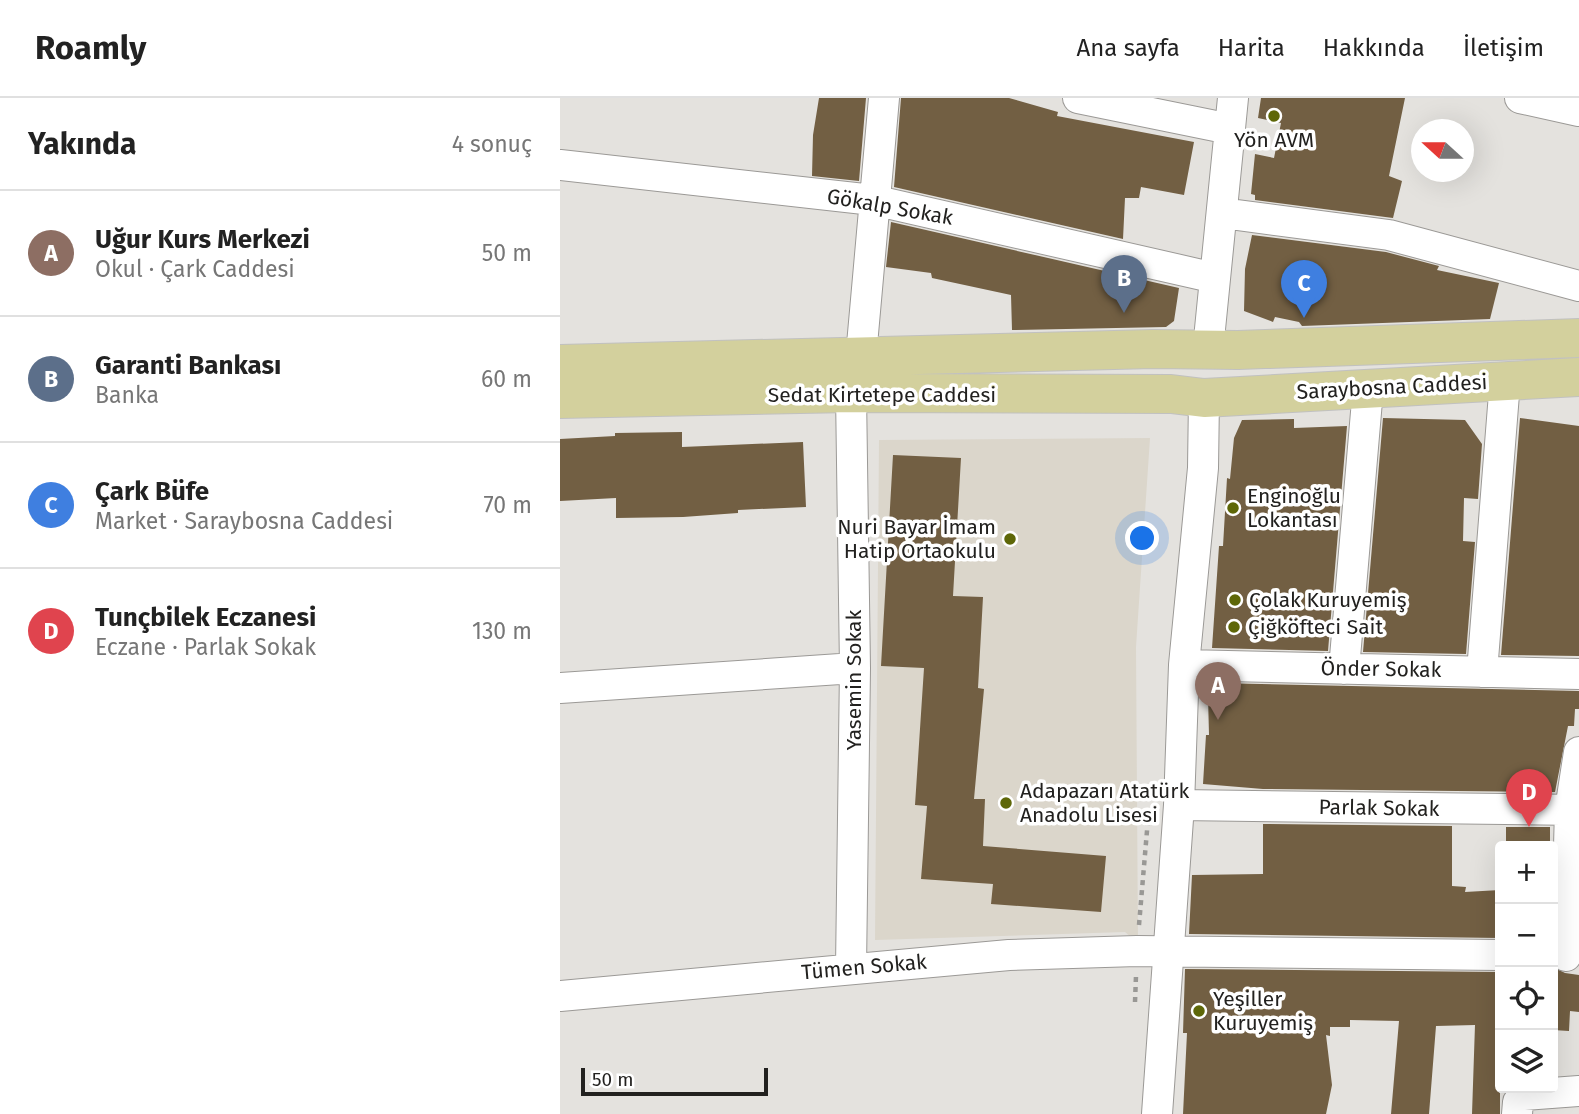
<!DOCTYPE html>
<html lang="tr">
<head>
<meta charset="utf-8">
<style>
  body { margin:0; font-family:"Fira Sans",sans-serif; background:#f6f6f6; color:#222 }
  .controls { position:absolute; right:21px; bottom:21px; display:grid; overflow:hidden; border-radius:7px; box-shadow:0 7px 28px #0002 }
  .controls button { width:63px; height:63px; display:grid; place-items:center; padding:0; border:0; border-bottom:2px solid #e0e0e0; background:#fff; color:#222; font:35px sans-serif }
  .compass { position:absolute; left:851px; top:21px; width:63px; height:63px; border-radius:50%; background:#fff; box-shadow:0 7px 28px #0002; rotate:291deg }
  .scale { position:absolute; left:21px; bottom:18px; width:187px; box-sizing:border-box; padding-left:7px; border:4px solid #22211f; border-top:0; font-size:19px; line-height:24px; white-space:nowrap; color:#22211f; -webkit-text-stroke:5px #fff; paint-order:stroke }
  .you { position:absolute; left:583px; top:441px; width:24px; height:24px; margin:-18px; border:5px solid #fff; border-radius:50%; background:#1a73e8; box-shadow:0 0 0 10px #1a73e833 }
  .badge { display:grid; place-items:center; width:46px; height:46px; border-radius:50%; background:#7c3aed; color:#fff; font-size:23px; font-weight:700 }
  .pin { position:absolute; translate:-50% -58px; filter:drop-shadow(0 2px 4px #0008) }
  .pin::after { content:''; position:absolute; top:37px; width:24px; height:21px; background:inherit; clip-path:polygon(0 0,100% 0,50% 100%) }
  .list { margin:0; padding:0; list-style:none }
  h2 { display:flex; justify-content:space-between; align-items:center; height:91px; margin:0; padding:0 28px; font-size:30px }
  h2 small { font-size:23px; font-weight:400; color:#767676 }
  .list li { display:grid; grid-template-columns:46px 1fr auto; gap:21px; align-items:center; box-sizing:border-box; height:126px; padding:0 28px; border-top:2px solid #e0e0e0 }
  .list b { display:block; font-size:26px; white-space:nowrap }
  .list p { margin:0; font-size:23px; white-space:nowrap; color:#767676 }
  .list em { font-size:23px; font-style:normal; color:#767676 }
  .icon { flex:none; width:38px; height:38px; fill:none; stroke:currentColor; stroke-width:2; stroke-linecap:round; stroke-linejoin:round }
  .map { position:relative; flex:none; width:1019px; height:1016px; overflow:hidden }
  header { display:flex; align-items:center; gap:42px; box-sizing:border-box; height:98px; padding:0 35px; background:#fff; border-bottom:2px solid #e0e0e0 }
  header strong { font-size:33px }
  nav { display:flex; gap:38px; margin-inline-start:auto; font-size:24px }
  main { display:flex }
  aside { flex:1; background:#fff }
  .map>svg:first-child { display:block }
  .built { fill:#dbd6cb }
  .building { fill:#725f43 }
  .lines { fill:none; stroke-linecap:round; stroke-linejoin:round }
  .minor-casing { stroke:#9b9996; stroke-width:32 }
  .major-casing { stroke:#c1c1c0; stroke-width:40 }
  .path { stroke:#999895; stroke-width:4.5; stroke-dasharray:5 5; stroke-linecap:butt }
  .minor { stroke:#fff; stroke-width:30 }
  .major { stroke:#d3d09d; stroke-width:38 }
  .poi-dot { fill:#5e6708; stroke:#fff; stroke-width:2.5 }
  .labels { text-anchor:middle; stroke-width:7; stroke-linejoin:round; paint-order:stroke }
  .poi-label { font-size:21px; fill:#22211f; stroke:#fff; text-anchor:start }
  .street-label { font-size:21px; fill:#22211f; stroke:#fff }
</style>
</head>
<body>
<header>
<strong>Roamly</strong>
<nav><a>Ana sayfa</a><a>Harita</a><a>Hakkında</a><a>İletişim</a></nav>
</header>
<main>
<aside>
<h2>Yakında<small>4 sonuç</small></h2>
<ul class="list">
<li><span class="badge" style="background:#8d6e63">A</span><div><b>Uğur Kurs Merkezi</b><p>Okul · Çark Caddesi</p></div><em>50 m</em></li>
<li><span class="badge" style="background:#5c6f8a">B</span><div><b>Garanti Bankası</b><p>Banka</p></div><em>60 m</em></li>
<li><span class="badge" style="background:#3f7fe0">C</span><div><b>Çark Büfe</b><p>Market · Saraybosna Caddesi</p></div><em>70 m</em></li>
<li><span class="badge" style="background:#e0444e">D</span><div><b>Tunçbilek Eczanesi</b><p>Eczane · Parlak Sokak</p></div><em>130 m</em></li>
</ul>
</aside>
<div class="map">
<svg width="1019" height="1016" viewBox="0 0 1019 1016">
  <rect width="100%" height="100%" fill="#e4e2de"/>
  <path class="built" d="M590 340 576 549 578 845 565 834 315 842 319 342Z"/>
  <path class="building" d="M259 0H306L299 83 252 78 253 37Z
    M341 0H449L498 14 497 18 634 44 624 97 581 89 579 100H565L563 141 334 89Z
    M701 0H845L829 78 842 83 833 120 695 102V97L691 96 695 56 714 60 721 25 698 20Z
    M331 124 619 190 614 223 606 229 452 232 451 197 372 180 371 175 326 169Z
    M692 137 826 154 879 168 877 172 939 185 930 221 742 228 739 224 715 219 713 224 684 213 685 171Z
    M823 320 905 322 922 346 918 401 904 400 903 443 915 444 906 556 803 554Z
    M960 320 1019 328V558L941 557Z
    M734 321V330L787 328 768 553 652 550 659 448H663L667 380 670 381 674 340 682 322Z
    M122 334V349L243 344 246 409 178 412V415L123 419 56 420V400L0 403V341L55 338V335Z
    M333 357 401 360 393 498 423 499 418 590 424 591 414 701H425L423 748 546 758 541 814 431 806 433 786 361 781 367 708 355 707 364 570 321 568Z
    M657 585 1019 593V611H1015L1014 628H1008L995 694 703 691 643 686 646 637H649L648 598H657Z
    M703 726 892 728V788L906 789 905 794 940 792V840L629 836 632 777 703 776Z
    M946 729H990V748H946Z
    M993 869 1005 875 1019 877V914L1010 913 1009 933 993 932Z
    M625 871 940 874V1016H912L915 927 876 928 869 1016H831L839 923 790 922V929H770V938L766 937 772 987 766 1016H623L627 935H623Z"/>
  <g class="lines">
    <g class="minor-casing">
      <path id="minor" d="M518 0 670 31
        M960 0 1019 13
        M0 67 313 102 655 180
        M662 115 829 137 1019 188
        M648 251 673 0
        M301 258 324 0
        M624 567 1019 576
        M784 571 808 291
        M922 574 945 283
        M0 590 295 570
        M619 707 1019 712
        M1006 858 1010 712 1019 654
        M291 870 295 570 291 295
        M0 898 449 857 577 853 940 857
        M597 1016 619 707 624 567 643 370 644 300
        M957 1016 958 1004 964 997 1019 993"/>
    </g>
    <g class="major-casing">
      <path id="major" d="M0 266 593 251 678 252 1019 240
        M0 301 291 295 611 296 644 300 1019 279"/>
    </g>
    <path class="path" d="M579 827 588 721
      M575 904 576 878"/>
    <use href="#minor" class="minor"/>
    <use href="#major" class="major"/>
  </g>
  <g class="poi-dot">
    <circle cx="714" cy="18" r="7"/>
    <circle cx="673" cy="410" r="7"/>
    <circle cx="450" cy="441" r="7"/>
    <circle cx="675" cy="502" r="7"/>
    <circle cx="674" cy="529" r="7"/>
    <circle cx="446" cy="705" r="7"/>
    <circle cx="639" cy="913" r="7"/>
  </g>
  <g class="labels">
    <g class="poi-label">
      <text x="714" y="49" text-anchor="middle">Yön AVM</text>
      <text x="687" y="405">Enginoğlu<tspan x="687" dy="24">Lokantası</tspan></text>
      <text x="436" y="436" text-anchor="end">Nuri Bayar İmam<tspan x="436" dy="24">Hatip Ortaokulu</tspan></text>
      <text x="689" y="509">Çolak Kuruyemiş</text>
      <text x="688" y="536">Çiğköfteci Sait</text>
      <text x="460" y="700">Adapazarı Atatürk<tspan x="460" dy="24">Anadolu Lisesi</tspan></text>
      <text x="653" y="908">Yeşiller<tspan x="653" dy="24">Kuruyemiş</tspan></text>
    </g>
    <g class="street-label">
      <text transform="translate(330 109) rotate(10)" y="7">Gökalp Sokak</text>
      <text transform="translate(832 289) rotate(-3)" y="7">Saraybosna Caddesi</text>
      <text x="322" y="304">Sedat Kirtetepe Caddesi</text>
      <text transform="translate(821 571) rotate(1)" y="7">Önder Sokak</text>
      <text transform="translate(294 582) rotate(-90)" y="7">Yasemin Sokak</text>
      <text transform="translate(819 710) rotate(1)" y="7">Parlak Sokak</text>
      <text transform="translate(304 869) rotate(-5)" y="7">Tümen Sokak</text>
    </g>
  </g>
</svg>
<div class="controls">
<button>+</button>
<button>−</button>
<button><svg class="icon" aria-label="locate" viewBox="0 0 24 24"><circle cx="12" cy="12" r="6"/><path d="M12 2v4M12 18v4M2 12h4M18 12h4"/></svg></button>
<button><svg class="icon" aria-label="layers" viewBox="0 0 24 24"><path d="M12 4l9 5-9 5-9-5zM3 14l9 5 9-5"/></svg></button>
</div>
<svg class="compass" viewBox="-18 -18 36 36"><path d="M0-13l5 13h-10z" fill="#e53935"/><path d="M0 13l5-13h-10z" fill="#767676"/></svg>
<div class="scale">50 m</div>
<div class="you"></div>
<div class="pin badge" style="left:658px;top:622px;background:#8d6e63">A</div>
<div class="pin badge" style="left:564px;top:215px;background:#5c6f8a">B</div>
<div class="pin badge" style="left:744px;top:220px;background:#3f7fe0">C</div>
<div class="pin badge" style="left:969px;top:729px;background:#e0444e">D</div>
</div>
</main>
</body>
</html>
